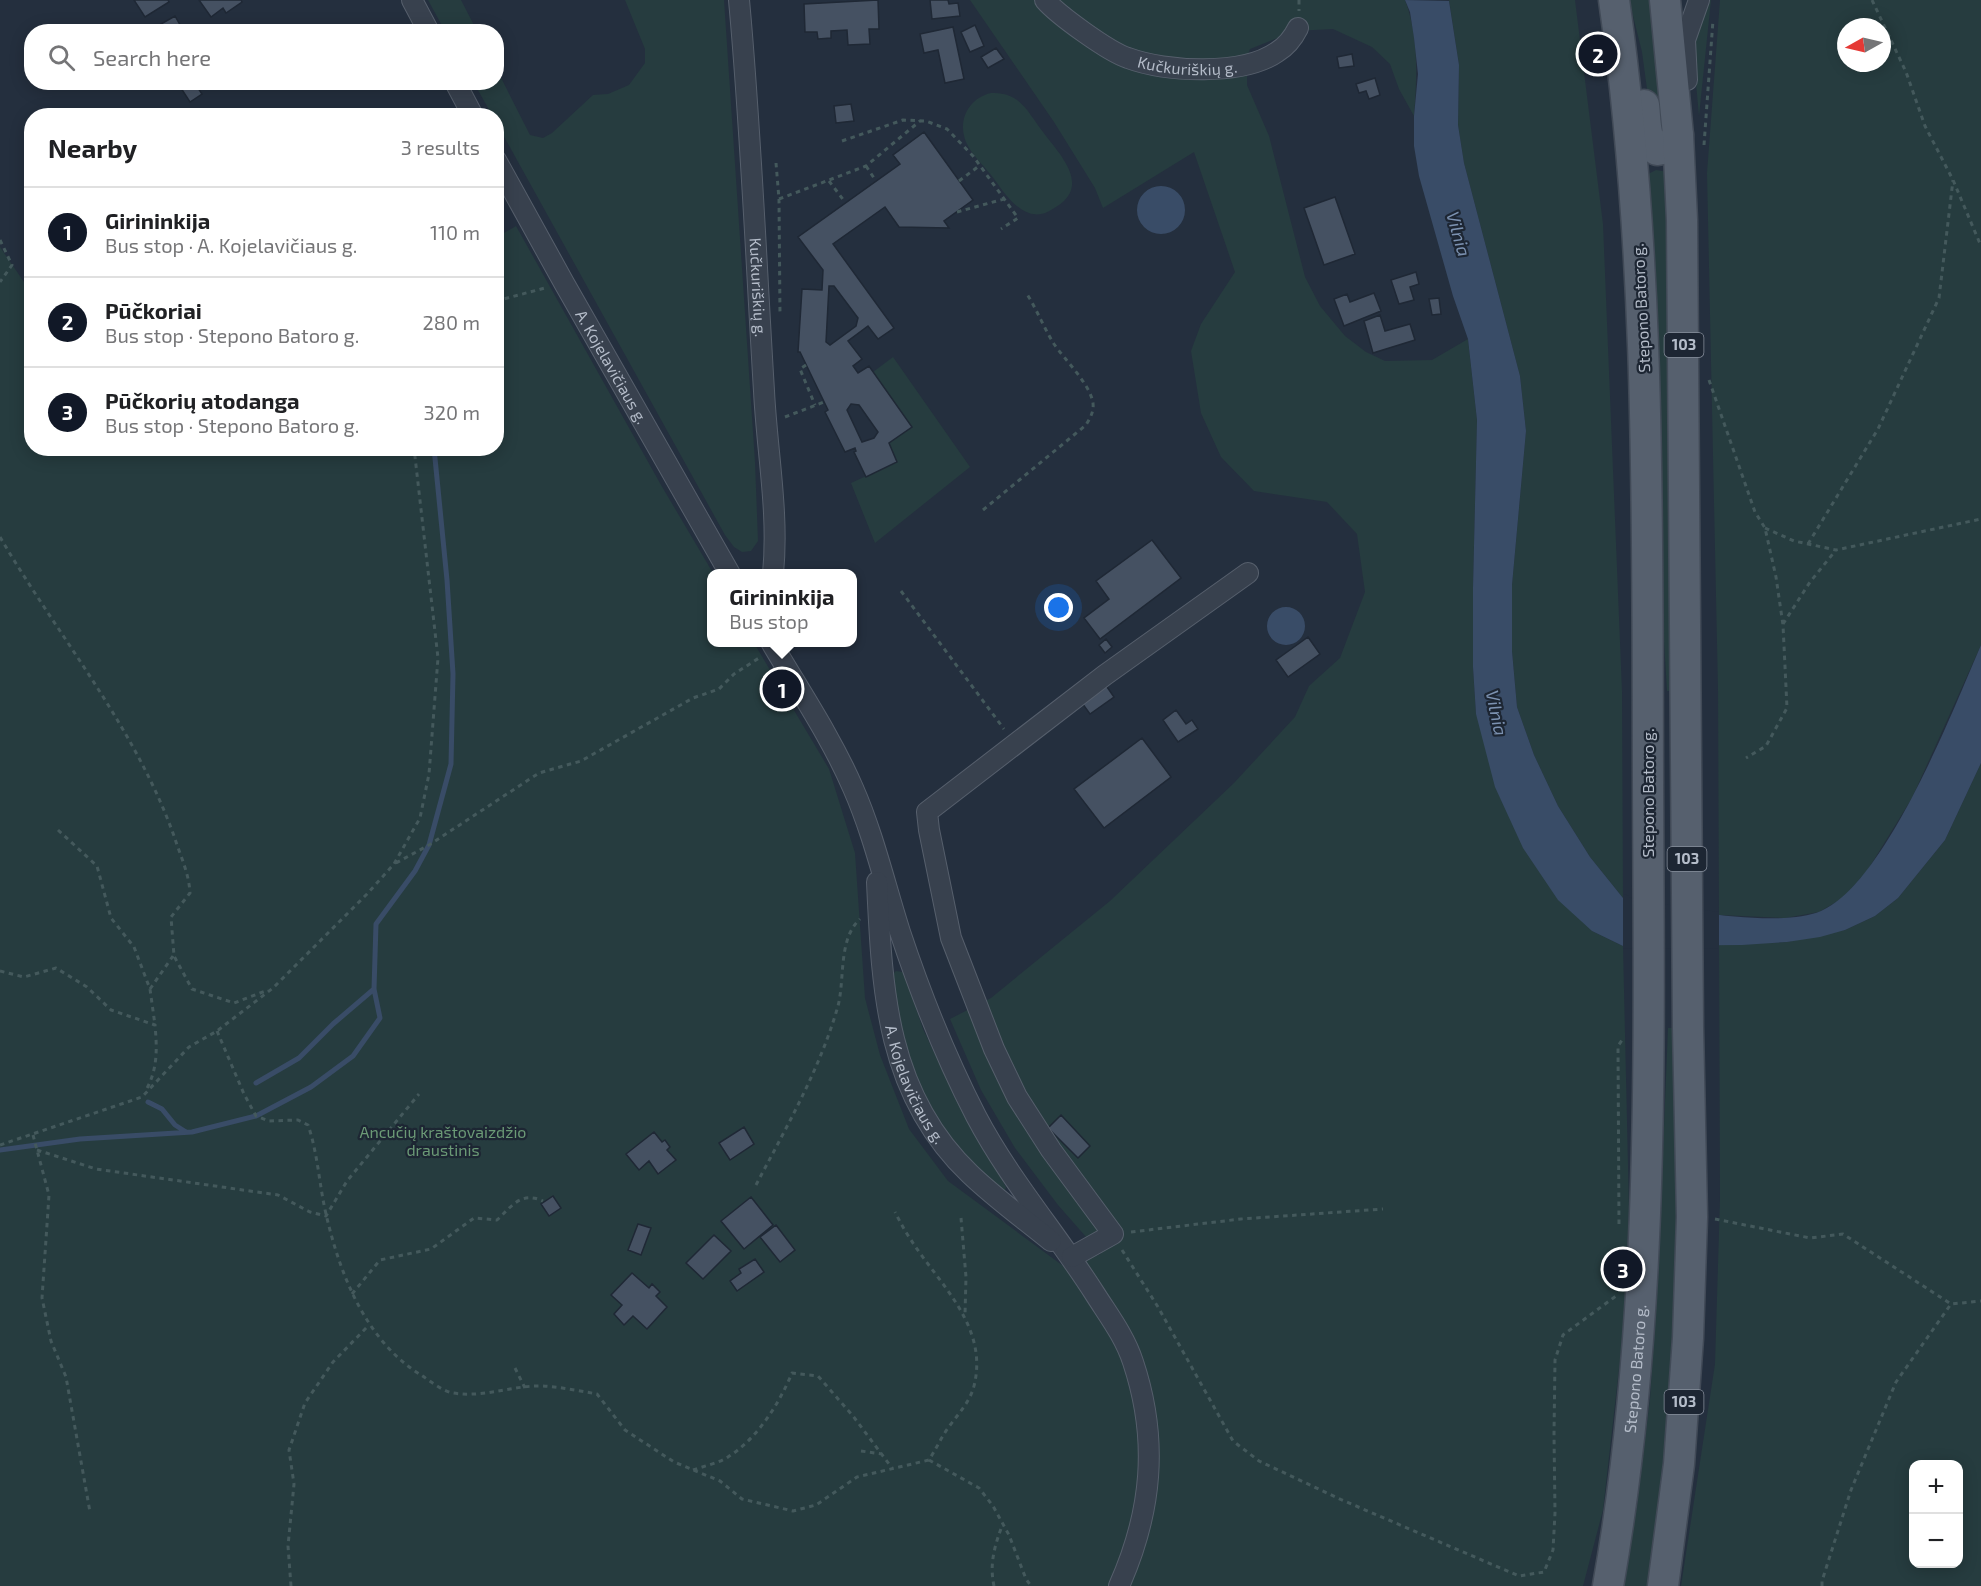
<!DOCTYPE html>
<html lang="en">
<head>
<meta charset="utf-8">
<style>
  body { margin:0; font-family:"Exo 2",sans-serif; background:#f2f2f2; color:#202124 }
  .controls { position:absolute; right:18px; bottom:18px; display:grid; overflow:hidden; border-radius:12px; box-shadow:0 3px 15px #0003 }
  .controls button { width:54px; height:54px; display:grid; place-items:center; padding:0; border:0; border-bottom:2px solid #e0e0e0; background:#fff; color:#202124; font:30px sans-serif }
  .compass { position:absolute; left:1837px; top:18px; width:54px; height:54px; border-radius:50%; background:#fff; box-shadow:0 3px 15px #0003; rotate:262deg }
  .you { position:absolute; left:1059px; top:608px; width:21px; height:21px; margin:-15px; border:4px solid #fff; border-radius:50%; background:#1a73e8; box-shadow:0 0 0 9px #1a73e833 }
  .badge { display:grid; place-items:center; width:39px; height:39px; border-radius:50%; background:#111827; color:#fff; font-size:20px; font-weight:700 }
  .pin { position:absolute; translate:-50% -50%; border:3px solid #fff; box-shadow:0 2px 6px #0006 }
  .popup { position:absolute; left:707px; top:569px; width:150px; height:78px; box-sizing:border-box; display:grid; place-content:center; border-radius:12px; background:#fff; filter:drop-shadow(0 2px 4px #0005); font-size:20px; white-space:nowrap; color:#757577 }
  .popup b { font-size:22px; color:#202124 }
  .popup::after { content:''; position:absolute; left:50%; top:100%; margin-left:-12px; border:12px solid transparent; border-top-color:#fff }
  .list { margin:0; padding:0; list-style:none }
  h2 { display:flex; justify-content:space-between; align-items:center; height:78px; margin:0; padding:0 24px; font-size:26px }
  h2 small { font-size:20px; font-weight:400; color:#757577 }
  .list li { display:grid; grid-template-columns:39px 1fr auto; gap:18px; align-items:center; box-sizing:border-box; height:90px; padding:0 24px; border-top:2px solid #e0e0e0 }
  .list b { display:block; font-size:22px; white-space:nowrap }
  .list p { margin:0; font-size:20px; white-space:nowrap; color:#757577 }
  .list em { font-size:20px; font-style:normal; color:#757577 }
  .icon { flex:none; width:33px; height:33px; fill:none; stroke:currentColor; stroke-width:2; stroke-linecap:round; stroke-linejoin:round }
  .map { position:relative; flex:none; width:1981px; height:1586px; overflow:hidden }
  .search { position:absolute; background:#fff; box-shadow:0 3px 15px #0003; left:24px; top:24px; width:480px; height:66px; display:flex; align-items:center; gap:15px; box-sizing:border-box; padding:0 21px; border-radius:24px; color:#757577; font-size:22px }
  .panel { position:absolute; background:#fff; box-shadow:0 3px 15px #0003; left:24px; top:108px; width:480px; height:348px; border-radius:24px }
  .map>svg:first-child { display:block }
  .green { fill:#263c3f; fill-rule:evenodd }
  .water { fill:#394c67 }
  .pier { fill:#242f3e }
  .lines { fill:none; stroke-linecap:round; stroke-linejoin:round }
  .stream { stroke:#394c67; stroke-width:5 }
  .building { fill:#455162; stroke:#1f2835; stroke-width:1.5; fill-rule:evenodd }
  .minor-casing { stroke:#565f6c; stroke-width:22 }
  .primary-casing { stroke:#414a57; stroke-width:33 }
  .path { stroke:#44595c; stroke-width:3; stroke-dasharray:4.5 4.5; stroke-linecap:butt }
  .minor { stroke:#38414e; stroke-width:20 }
  .primary { stroke:#56606e; stroke-width:30 }
  .labels { text-anchor:middle; stroke-width:4.5; stroke-linejoin:round; paint-order:stroke }
  .shield { fill:#1d2633; stroke:#878f9c; stroke-width:1.5 }
  .shield-label { font-size:15px; font-weight:bold; fill:#b4bcc9 }
  .street-label { font-size:16px; fill:#b4bcc9; stroke:#1d2633 }
  .park-label { font-size:16px; fill:#6b9a76; stroke:#1d2633 }
  .water-label { font-size:18px; font-style:italic; fill:#7c92b1; stroke:#1d2633 }
</style>
</head>
<body>
<div class="map">
<svg width="1981" height="1586" viewBox="0 0 1981 1586">
  <rect width="100%" height="100%" fill="#242f3e"/>
  <path class="green" d="M428 0H461L477 31H445Z
    M625 0H724L755 462 758 541 751 551 742 552 734 547 725 535 497 124 496 116 492 115 474 83 496 82 497 70 530 135 543 138 552 133 593 95 608 94 629 85 645 63V49Z
    M970 0H1405C1419 37 1417 77 1414 116L1399 89 1390 64 1372 47 1333 29 1295 31 1250 49 1247 57V85L1269 136 1305 277 1320 306 1345 336 1366 352 1385 361 1432 360 1468 339 1477 420 1473 588V667L1476 714 1592 931 1623 946 1629 1209 1624 1325 1603 1510 1583 1586H0V247L24 282 31 286 32 448H496L497 237 516 226 661 485 713 573 712 642 754 643 829 769 855 853 865 998 880 1055 909 1129 948 1181 1066 1268 1101 1254 1058 1205 1015 1148 981 1090 950 1019 991 998 1110 901 1234 783 1295 717 1309 686 1340 658 1365 592 1357 534 1327 502 1254 491 1221 457 1201 413 1191 351 1201 324 1235 272 1194 152 1103 208 1095 188 1054 122Z
    M1449 0H1575L1603 224 1622 691 1623 898 1590 857 1558 806 1534 755 1517 707 1512 651V585L1526 431 1520 376 1464 163 1458 125 1459 65Z
    M1629 0H1656L1665 134 1652 126 1642 52Z
    M1707 0H1711L1699 116 1693 50Z
    M1720 0H1981V645L1912 798 1867 871 1843 898 1819 912 1785 918 1719 915 1718 690 1707 173ZM1846 27H1882V63H1846Z
    M991 93C1001 93 1009 94 1017 100 1027 107 1035 122 1043 132 1061 156 1094 188 1051 210 1045 214 1037 216 1029 213 1012 207 1002 189 991 175 983 165 971 154 966 142 957 120 969 98 991 93Z
    M1656 170 1668 172 1672 691H1667L1663 625 1661 524 1647 177 1650 173Z
    M893 357 970 467 875 543 851 483 897 462 889 443 912 427 873 372Z
    M1981 763V1586H1681L1715 1364 1720 1199 1719 945 1787 942 1845 930 1875 916 1898 898 1945 840ZM1914 1464H1958V1564H1914Z
    M896 971 903 972 905 976 923 1029 958 1103 1006 1187 1005 1190 1003 1191C990 1180 976 1169 965 1157 919 1106 897 1041 893 974Z
    M1668 1028H1673L1680 1182 1670 1420 1651 1586H1621L1637 1506 1650 1399 1658 1277Z"/>
  <path class="water" d="M1405 0 1449 1 1459 65 1458 125 1464 163 1520 376 1526 431 1512 585V651L1517 707 1534 755 1558 806 1590 857 1623 898 1635 903C1681 909 1778 929 1821 911 1886 883 1953 710 1981 645V763L1945 840 1898 898 1875 916 1845 930 1820 937 1787 942 1742 945 1623 946 1592 931 1558 900 1523 848 1495 787 1476 714 1473 667V588L1477 420 1468 339 1453 296 1419 176 1414 146V116L1418 74 1414 38 1410 12Z
    M1137 210a24 24 0 1 1 48 0a24 24 0 1 1-48 0Z
    M1267 626a19 19 0 1 1 38 0a19 19 0 1 1-38 0Z"/>
  <path class="pier" d="M1623 893 1635 900 1719 912V948L1623 949Z"/>
  <g class="lines">
    <path class="stream" d="M256 1083 299 1058 333 1024 374 989
      M148 1102 162 1109 175 1125 186 1132
      M0 1150 80 1139 192 1132 256 1116 311 1087 353 1056 380 1018 374 989 376 924 415 871 429 845 451 764 453 674 447 580 434 448"/>
  </g>
  <path class="building" d="M134 0H168L169 2 145 17Z
    M199 0H241L242 2 226 13 223 8 211 17Z
    M878 0 879 29H869L870 44 848 45 847 30 831 31V38L818 39 817 32H805L804 4Z
    M930 0H948L949 4 958 3 960 16 932 19Z
    M175 16 184 32H166L161 24Z
    M975 25 984 46 970 52 961 32Z
    M953 27 964 79 945 83 938 50 924 53 920 34Z
    M996 48 1004 59 988 68 981 57Z
    M1352 54 1354 66 1339 68 1337 57Z
    M1375 78 1380 95 1369 99 1366 91 1359 93 1356 84Z
    M177 82H194L202 94 190 102Z
    M851 104 854 121 836 123 834 106Z
    M924 132 973 200 944 221 949 228 899 227 885 207 833 244 894 328 878 339 868 326 848 341 862 359 853 366 858 373 869 366 912 427 889 443 897 462 866 477 854 452 856 451 855 448 845 452 825 412 828 410 800 352H798L802 289 822 290 823 270 798 237 900 164 893 155ZM829 286H834L858 318 856 326 830 345 826 342ZM851 404 859 405 878 432 874 438 862 442 847 410Z
    M1335 197 1355 254 1324 265 1304 208Z
    M1416 272 1419 284 1410 287 1414 300 1399 304 1391 280Z
    M1374 293 1381 311 1344 326 1334 299 1347 294 1350 302Z
    M1439 298 1441 314 1432 315 1429 299Z
    M1380 315 1385 331 1410 324 1415 340 1373 353 1364 321Z
    M1152 540 1181 578 1100 639 1084 618 1109 599 1096 581Z
    M1308 637 1320 654 1288 677 1276 660Z
    M1106 639 1112 647 1105 653 1099 645Z
    M1105 684 1114 697 1090 714 1082 703Z
    M1176 710 1186 724 1192 720 1198 729 1178 742 1163 720Z
    M1142 738 1171 777 1104 828 1074 789Z
    M1061 1115 1090 1146 1078 1158 1048 1128Z
    M744 1127 754 1144 730 1160 719 1143Z
    M654 1132 662 1142 665 1140 670 1147 667 1150 676 1160 658 1174 649 1161 639 1170 626 1154Z
    M553 1196 561 1208 549 1216 541 1204Z
    M751 1197 773 1225 744 1249 721 1221Z
    M638 1224 651 1228 641 1255 628 1250Z
    M776 1225 795 1250 780 1262 760 1237Z
    M714 1235 731 1251 703 1279 686 1263Z
    M755 1259 764 1272 737 1291 730 1281 741 1273 739 1269Z
    M632 1273 649 1288 652 1284 660 1292 656 1296 667 1307 647 1329 633 1316 624 1325 614 1314 622 1305 611 1295Z"/>
  <g class="lines">
    <g class="minor-casing">
      <g id="minor">
        <path d="M412 0 429 32"/>
        <path id="s1" d="M739 0C751 130 756 261 764 391 767 452 779 513 773 574"/>
        <path id="s2" d="M1045 0C1058 15 1109 52 1128 58 1166 72 1243 76 1277 52 1287 46 1293 38 1298 28"/>
        <path d="M1687 80 1685 40 1699 0"/>
        <path d="M455 82 473 116"/>
        <path id="s3" d="M496 160 564 283 730 574"/>
        <path d="M771 642C799 690 831 737 853 788 873 833 885 885 900 932 921 995 945 1056 976 1116 1009 1179 1057 1234 1095 1294 1109 1316 1125 1337 1133 1362 1159 1440 1152 1512 1119 1586"/>
        <path id="s4" d="M877 882C882 990 886 1094 970 1174 995 1198 1024 1219 1051 1241"/>
        <path d="M1072 1257 1113 1234 1051 1150 1017 1097 994 1049 951 938 929 830 927 812 1105 675 1248 573"/>
      </g>
    </g>
    <g class="primary-casing">
      <g id="primary">
        <path d="M1644 105C1646 120 1644 140 1657 150 1668 149 1672 144 1678 135"/>
        <path id="s5" d="M1608 1586C1655 1321 1649 1050 1648 781 1647 521 1651 259 1614 0"/>
        <path d="M1663 1586 1679 1464 1688 1338 1692 1217 1688 1028 1682 220 1678 135 1665 0"/>
      </g>
    </g>
    <path class="path" d="M1299 0V11
      M1872 0 1906 72 1925 126 1953 180 1981 246
      M842 141 903 120 926 121 947 129 973 156 1018 218 1001 229
      M1704 145 1713 20
      M776 163 779 199 780 315
      M866 166 876 181
      M829 181 845 202
      M959 181 979 166
      M779 199 866 166 920 121
      M957 212 1004 199
      M0 240 12 265 0 282
      M496 301 545 288
      M806 365 800 369 815 405
      M1709 380 1755 512 1765 528 1776 577 1783 625 1787 708 1766 746 1746 758
      M785 417 824 402
      M983 510 1086 425C1090 418 1094 412 1093 403 1090 384 1065 360 1054 344 1044 328 1037 310 1027 294
      M1765 528 1794 541 1836 550 1981 519
      M0 537C58 636 135 727 174 836 180 855 189 873 190 893L171 917 174 956 192 989 234 1003 268 990
      M1808 544 1878 429 1939 298 1953 180
      M901 591 1004 729
      M1783 624 1810 582 1836 550
      M58 830 97 866 111 918 134 947 150 989 155 1025
      M396 863 429 845 539 773 581 761 693 698 719 689 734 674 759 658
      M0 971 24 977 56 968 87 987 111 1010 155 1025C157 1048 158 1069 146 1090
      M150 989 173 956
      M217 1031 244 1094 256 1116 269 1121 298 1120 308 1125C318 1154 319 1184 326 1214 340 1275 366 1341 421 1375 430 1381 442 1391 453 1393 486 1398 512 1385 543 1386 561 1387 580 1391 597 1394L625 1430 674 1462 720 1481 742 1499 793 1511 816 1505 857 1477 929 1460C936 1449 941 1438 948 1428 958 1414 970 1402 974 1386 989 1326 939 1284 911 1240 905 1231 900 1222 895 1212
      M33 1135 49 1195 42 1298 51 1341 66 1377 90 1512
      M0 1145 142 1097 189 1047 217 1031 273 988 367 894 394 864 420 818 429 774 438 658 414 448
      M37 1150 96 1169 278 1195 310 1212 326 1216 347 1181 419 1094
      M756 1185C787 1126 820 1069 838 1006 845 979 838 939 860 919
      M961 1218 966 1277 965 1315
      M1715 1219 1810 1238 1843 1234 1951 1304 1981 1301
      M1619 1224 1618 1046 1624 1037
      M1131 1232 1241 1219 1383 1209
      M1122 1250 1158 1307 1233 1441 1259 1461 1342 1500 1519 1576 1544 1572 1553 1550 1555 1513 1554 1434 1555 1360 1563 1335 1616 1296
      M352 1294 380 1260 431 1249 474 1218 497 1220C512 1206 521 1191 543 1201
      M515 1368 525 1388
      M861 1451 882 1454
      M929 1460 979 1488 993 1506 1009 1535 1026 1579 1031 1586
      M693 1470C704 1466 719 1463 728 1457 757 1439 779 1404 792 1373L818 1376 853 1416 892 1468
      M291 1586 288 1546 294 1484 289 1450 305 1403 333 1362 369 1325
      M994 1586C989 1563 995 1545 1003 1523
      M1822 1586V1581L1851 1490 1896 1382 1951 1304"/>
    <use href="#minor" class="minor"/>
    <use href="#primary" class="primary"/>
  </g>
  <g class="labels">
    <g class="shield">
      <rect x="1664.5" y="333" width="39" height="24" rx="4.5"/>
      <rect x="1667.5" y="847" width="39" height="24" rx="4.5"/>
      <rect x="1664.5" y="1390" width="39" height="24" rx="4.5"/>
    </g>
    <g class="shield-label">
      <text x="1684" y="350">103</text>
      <text x="1687" y="864">103</text>
      <text x="1684" y="1407">103</text>
    </g>
    <g class="street-label">
      <text dy="6" stroke="none"><textPath href="#s2" startOffset="162">Kučkuriškių g.</textPath></text>
      <text dy="6" stroke="none"><textPath href="#s1" startOffset="288">Kučkuriškių g.</textPath></text>
      <text transform="translate(1641 308) rotate(-93)" y="6">Stepono Batoro g.</text>
      <text dy="6" stroke="none"><textPath href="#s3" startOffset="237">A. Kojelavičiaus g.</textPath></text>
      <text transform="translate(1648 793) rotate(-90)" y="6">Stepono Batoro g.</text>
      <text dy="6" stroke="none"><textPath href="#s4" startOffset="208">A. Kojelavičiaus g.</textPath></text>
      <text dy="6" stroke="none"><textPath href="#s5" startOffset="219">Stepono Batoro g.</textPath></text>
    </g>
    <g class="park-label">
      <text x="443" y="1138">Ancučių kraštovaizdžio<tspan x="443" dy="18">draustinis</tspan></text>
    </g>
    <g class="water-label">
      <text transform="translate(1458 234) rotate(74)" y="6">Vilnia</text>
      <text transform="translate(1496 713) rotate(78)" y="6">Vilnia</text>
    </g>
  </g>
</svg>
<div class="controls">
<button>+</button>
<button>−</button>
</div>
<svg class="compass" viewBox="-18 -18 36 36"><path d="M0-13l5 13h-10z" fill="#e53935"/><path d="M0 13l5-13h-10z" fill="#757577"/></svg>
<div class="you"></div>
<div class="pin badge" style="left:782px;top:689px">1</div>
<div class="popup"><b>Girininkija</b>Bus stop</div>
<div class="pin badge" style="left:1598px;top:54px">2</div>
<div class="pin badge" style="left:1623px;top:1269px">3</div>
<div class="search"><svg class="icon" aria-label="search" viewBox="0 0 24 24"><circle cx="10" cy="10" r="6"/><path d="M15 15l6 6"/></svg>Search here</div>
<section class="panel">
<h2>Nearby<small>3 results</small></h2>
<ul class="list">
<li><span class="badge">1</span><div><b>Girininkija</b><p>Bus stop · A. Kojelavičiaus g.</p></div><em>110 m</em></li>
<li><span class="badge">2</span><div><b>Pūčkoriai</b><p>Bus stop · Stepono Batoro g.</p></div><em>280 m</em></li>
<li><span class="badge">3</span><div><b>Pūčkorių atodanga</b><p>Bus stop · Stepono Batoro g.</p></div><em>320 m</em></li>
</ul>
</section>
</div>
</body>
</html>
